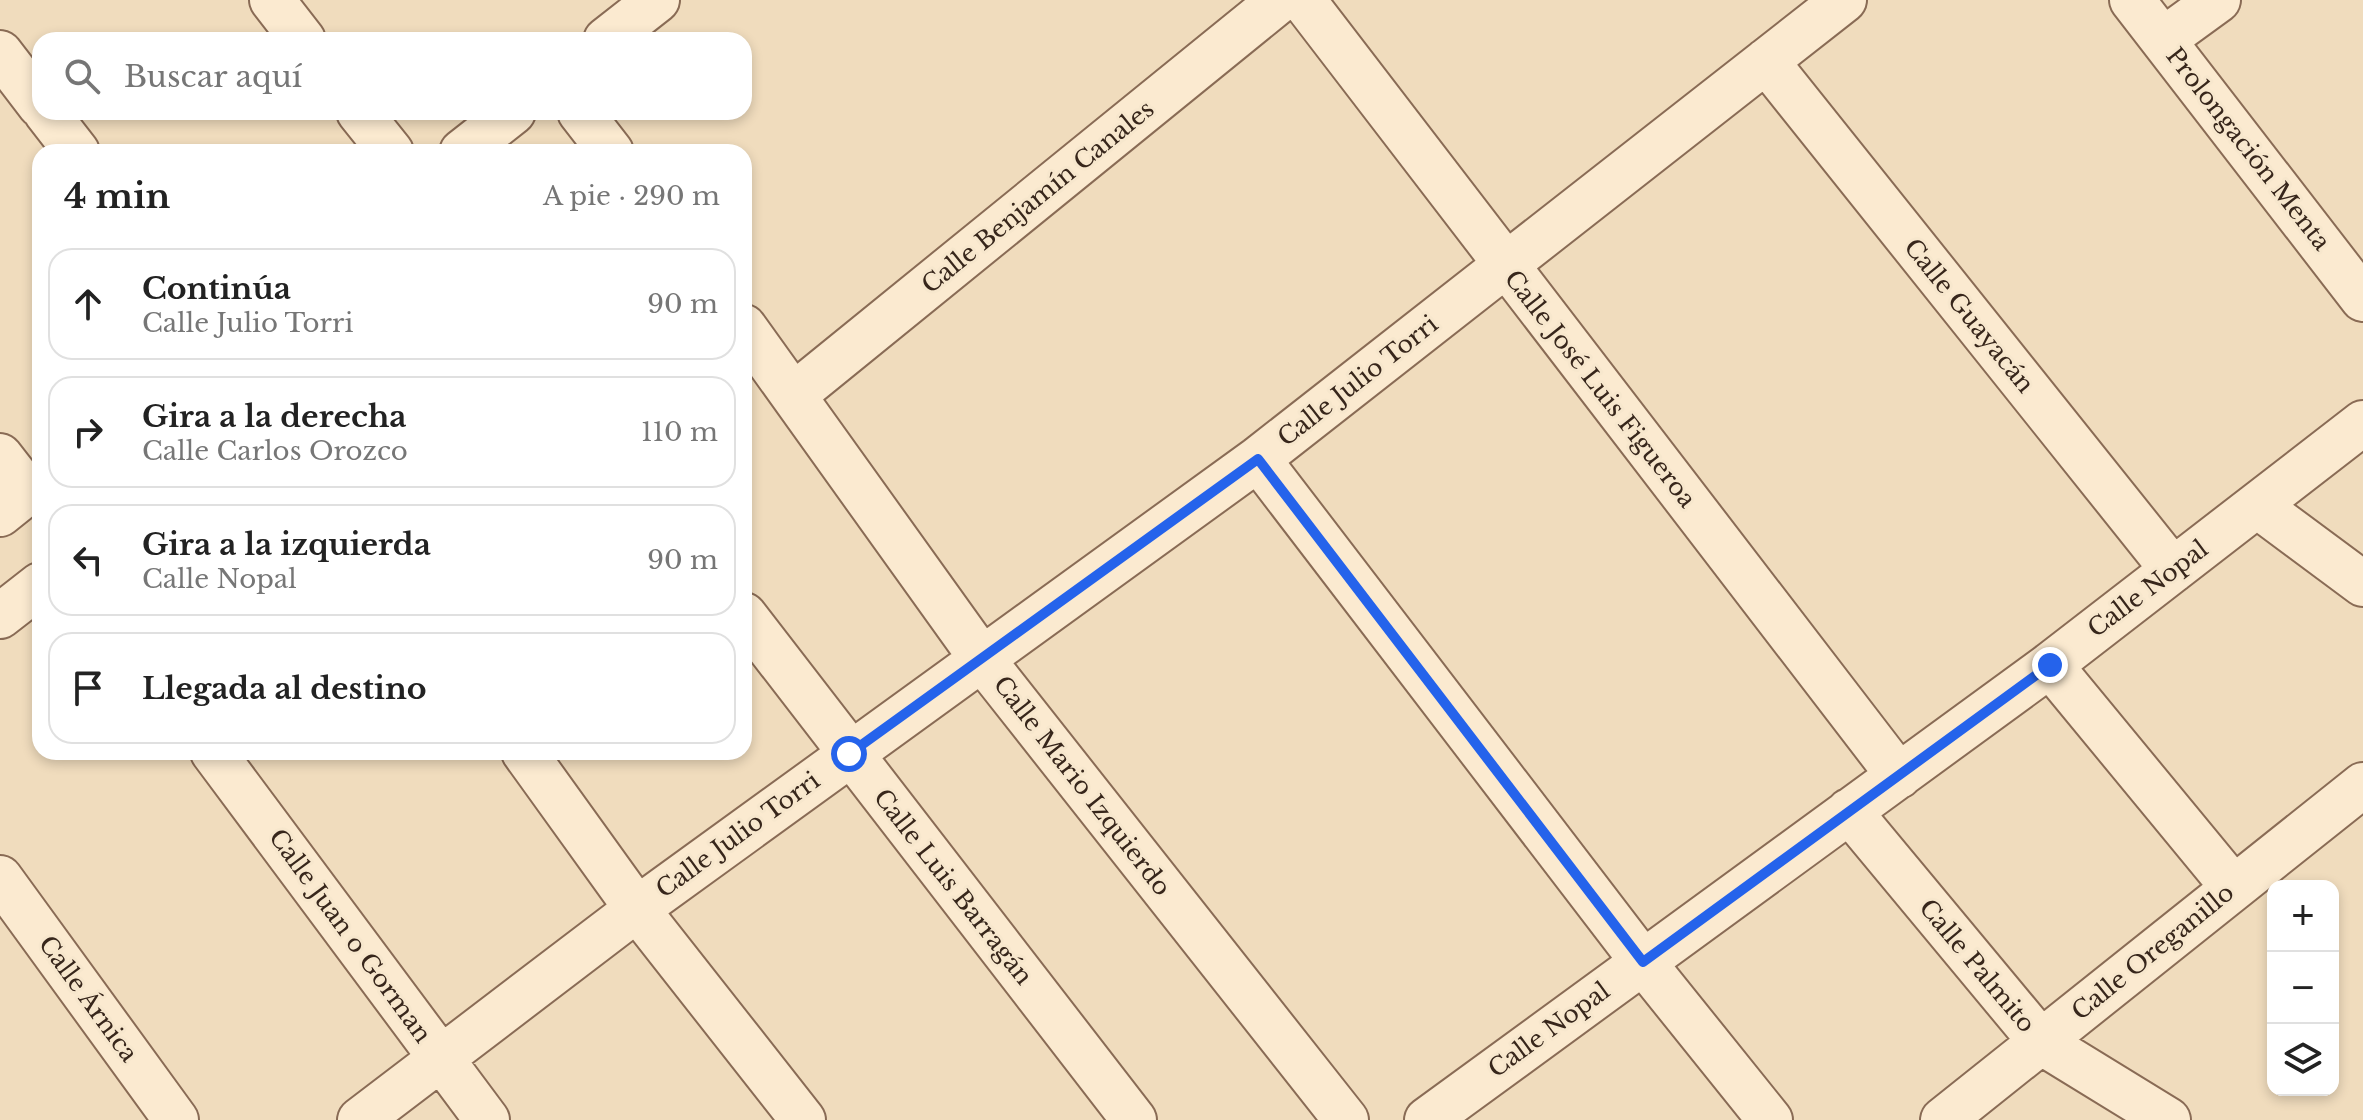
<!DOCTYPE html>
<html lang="es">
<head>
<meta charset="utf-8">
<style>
  body { margin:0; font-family:"Libre Baskerville",serif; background:#f2f2f2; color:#222 }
  .controls { position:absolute; right:24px; bottom:24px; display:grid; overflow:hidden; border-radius:16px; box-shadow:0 4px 12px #0003 }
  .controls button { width:72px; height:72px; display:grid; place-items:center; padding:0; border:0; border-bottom:2px solid #e0e0e0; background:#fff; color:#222; font:40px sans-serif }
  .stop { position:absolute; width:24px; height:24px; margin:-18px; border:6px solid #2563eb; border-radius:50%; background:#fff }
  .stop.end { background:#2563eb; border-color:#fff; box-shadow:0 2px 8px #0008 }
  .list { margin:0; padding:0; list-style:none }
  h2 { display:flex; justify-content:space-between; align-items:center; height:104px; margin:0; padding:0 32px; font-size:34px }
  h2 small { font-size:26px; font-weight:400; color:#767676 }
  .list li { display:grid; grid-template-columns:52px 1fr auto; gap:24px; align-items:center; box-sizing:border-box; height:112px; margin:0 16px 16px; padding:0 16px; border:2px solid #e0e0e0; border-radius:24px }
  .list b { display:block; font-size:30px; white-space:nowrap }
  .list p { margin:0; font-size:26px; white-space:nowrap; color:#767676 }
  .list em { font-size:26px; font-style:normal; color:#767676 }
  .icon { flex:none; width:44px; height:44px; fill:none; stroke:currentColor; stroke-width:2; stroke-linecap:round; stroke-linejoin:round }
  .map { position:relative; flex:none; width:2363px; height:1120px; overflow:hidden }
  .search { position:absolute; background:#fff; box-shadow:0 4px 12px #0003; left:32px; top:32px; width:720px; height:88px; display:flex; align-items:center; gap:20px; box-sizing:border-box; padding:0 28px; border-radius:24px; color:#767676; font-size:30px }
  .panel { position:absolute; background:#fff; box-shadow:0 4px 12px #0003; left:32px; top:144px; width:720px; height:616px; border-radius:24px }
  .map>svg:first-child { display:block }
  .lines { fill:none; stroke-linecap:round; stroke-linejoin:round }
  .minor-casing { stroke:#896b55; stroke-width:48 }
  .minor { stroke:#fbead0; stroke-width:44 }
  .route { stroke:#2563eb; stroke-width:10 }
  .labels { text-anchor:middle; stroke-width:6; stroke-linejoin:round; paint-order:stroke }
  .street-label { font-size:24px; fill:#37261b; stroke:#f7e7cd }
</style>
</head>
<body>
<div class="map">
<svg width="2363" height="1120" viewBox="0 0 2363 1120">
  <rect width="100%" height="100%" fill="#f0dcbd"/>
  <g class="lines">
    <g class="minor-casing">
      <path id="minor" d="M272 0 303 40
        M1303 0 1899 776
        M2132 0 2363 299
        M606 40 657 0
        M2163 40 2218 0
        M0 53 40 105
        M1766 61 2173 570
        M46 112 77 152
        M359 112 391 152
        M580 112 611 152
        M462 152 513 112
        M744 327 982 659 1346 1120
        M795 394 1280 0
        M0 456 28 492
        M1258 459 1643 962 1770 1120
        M2258 506 2363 584
        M0 514 40 482
        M744 615 1134 1120
        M0 616 40 585
        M2050 665 2233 887
        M213 752 487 1120
        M524 752 637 909 803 1120
        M1849 811 2041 1042 2168 1120
        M0 878 176 1120
        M360 1120 637 909 1258 459 1844 0
        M1427 1120 2050 665 2363 423
        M1943 1120 2363 785"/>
    </g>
    <use href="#minor" class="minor"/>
  </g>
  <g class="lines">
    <path class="route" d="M849 754 1258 459 1643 962 2050 665"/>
  </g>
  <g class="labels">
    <g class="street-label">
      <text transform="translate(2248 149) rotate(52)" y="8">Prolongación Menta</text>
      <text transform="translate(1038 197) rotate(-39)" y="8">Calle Benjamín Canales</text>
      <text transform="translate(1969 316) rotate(51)" y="8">Calle Guayacán</text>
      <text transform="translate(1358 381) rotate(-38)" y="8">Calle Julio Torri</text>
      <text transform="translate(1600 389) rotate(52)" y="8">Calle José Luis Figueroa</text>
      <text transform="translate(2148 589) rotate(-37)" y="8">Calle Nopal</text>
      <text transform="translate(1082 786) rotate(52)" y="8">Calle Mario Izquierdo</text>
      <text transform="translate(738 835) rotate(-36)" y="8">Calle Julio Torri</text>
      <text transform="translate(953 887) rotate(52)" y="8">Calle Luis Barragán</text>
      <text transform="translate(350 936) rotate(54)" y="8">Calle Juan o Gorman</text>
      <text transform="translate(2153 952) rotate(-39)" y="8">Calle Oreganillo</text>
      <text transform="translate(1977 966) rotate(50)" y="8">Calle Palmito</text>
      <text transform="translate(88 999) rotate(54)" y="8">Calle Árnica</text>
      <text transform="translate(1549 1030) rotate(-36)" y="8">Calle Nopal</text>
    </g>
  </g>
</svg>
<div class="controls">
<button>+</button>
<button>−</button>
<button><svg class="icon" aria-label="layers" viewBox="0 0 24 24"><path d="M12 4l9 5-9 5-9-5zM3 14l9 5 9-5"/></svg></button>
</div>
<div class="stop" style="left:849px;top:754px"></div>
<div class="stop end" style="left:2050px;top:665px"></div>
<div class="search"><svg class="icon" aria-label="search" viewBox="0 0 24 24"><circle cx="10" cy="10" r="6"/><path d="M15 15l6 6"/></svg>Buscar aquí</div>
<section class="panel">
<h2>4 min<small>A pie · 290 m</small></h2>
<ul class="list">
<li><svg class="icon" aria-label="ahead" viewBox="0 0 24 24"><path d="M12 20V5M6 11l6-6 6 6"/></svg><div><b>Continúa</b><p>Calle Julio Torri</p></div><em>90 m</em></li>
<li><svg class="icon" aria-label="right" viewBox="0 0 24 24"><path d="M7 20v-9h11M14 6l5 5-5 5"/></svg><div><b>Gira a la derecha</b><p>Calle Carlos Orozco</p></div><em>110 m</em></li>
<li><svg class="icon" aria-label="left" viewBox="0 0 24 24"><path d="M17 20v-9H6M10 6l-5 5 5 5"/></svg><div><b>Gira a la izquierda</b><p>Calle Nopal</p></div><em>90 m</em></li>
<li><svg class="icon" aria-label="arrive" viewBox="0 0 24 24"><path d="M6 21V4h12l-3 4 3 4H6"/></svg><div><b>Llegada al destino</b></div></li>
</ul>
</section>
</div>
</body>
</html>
